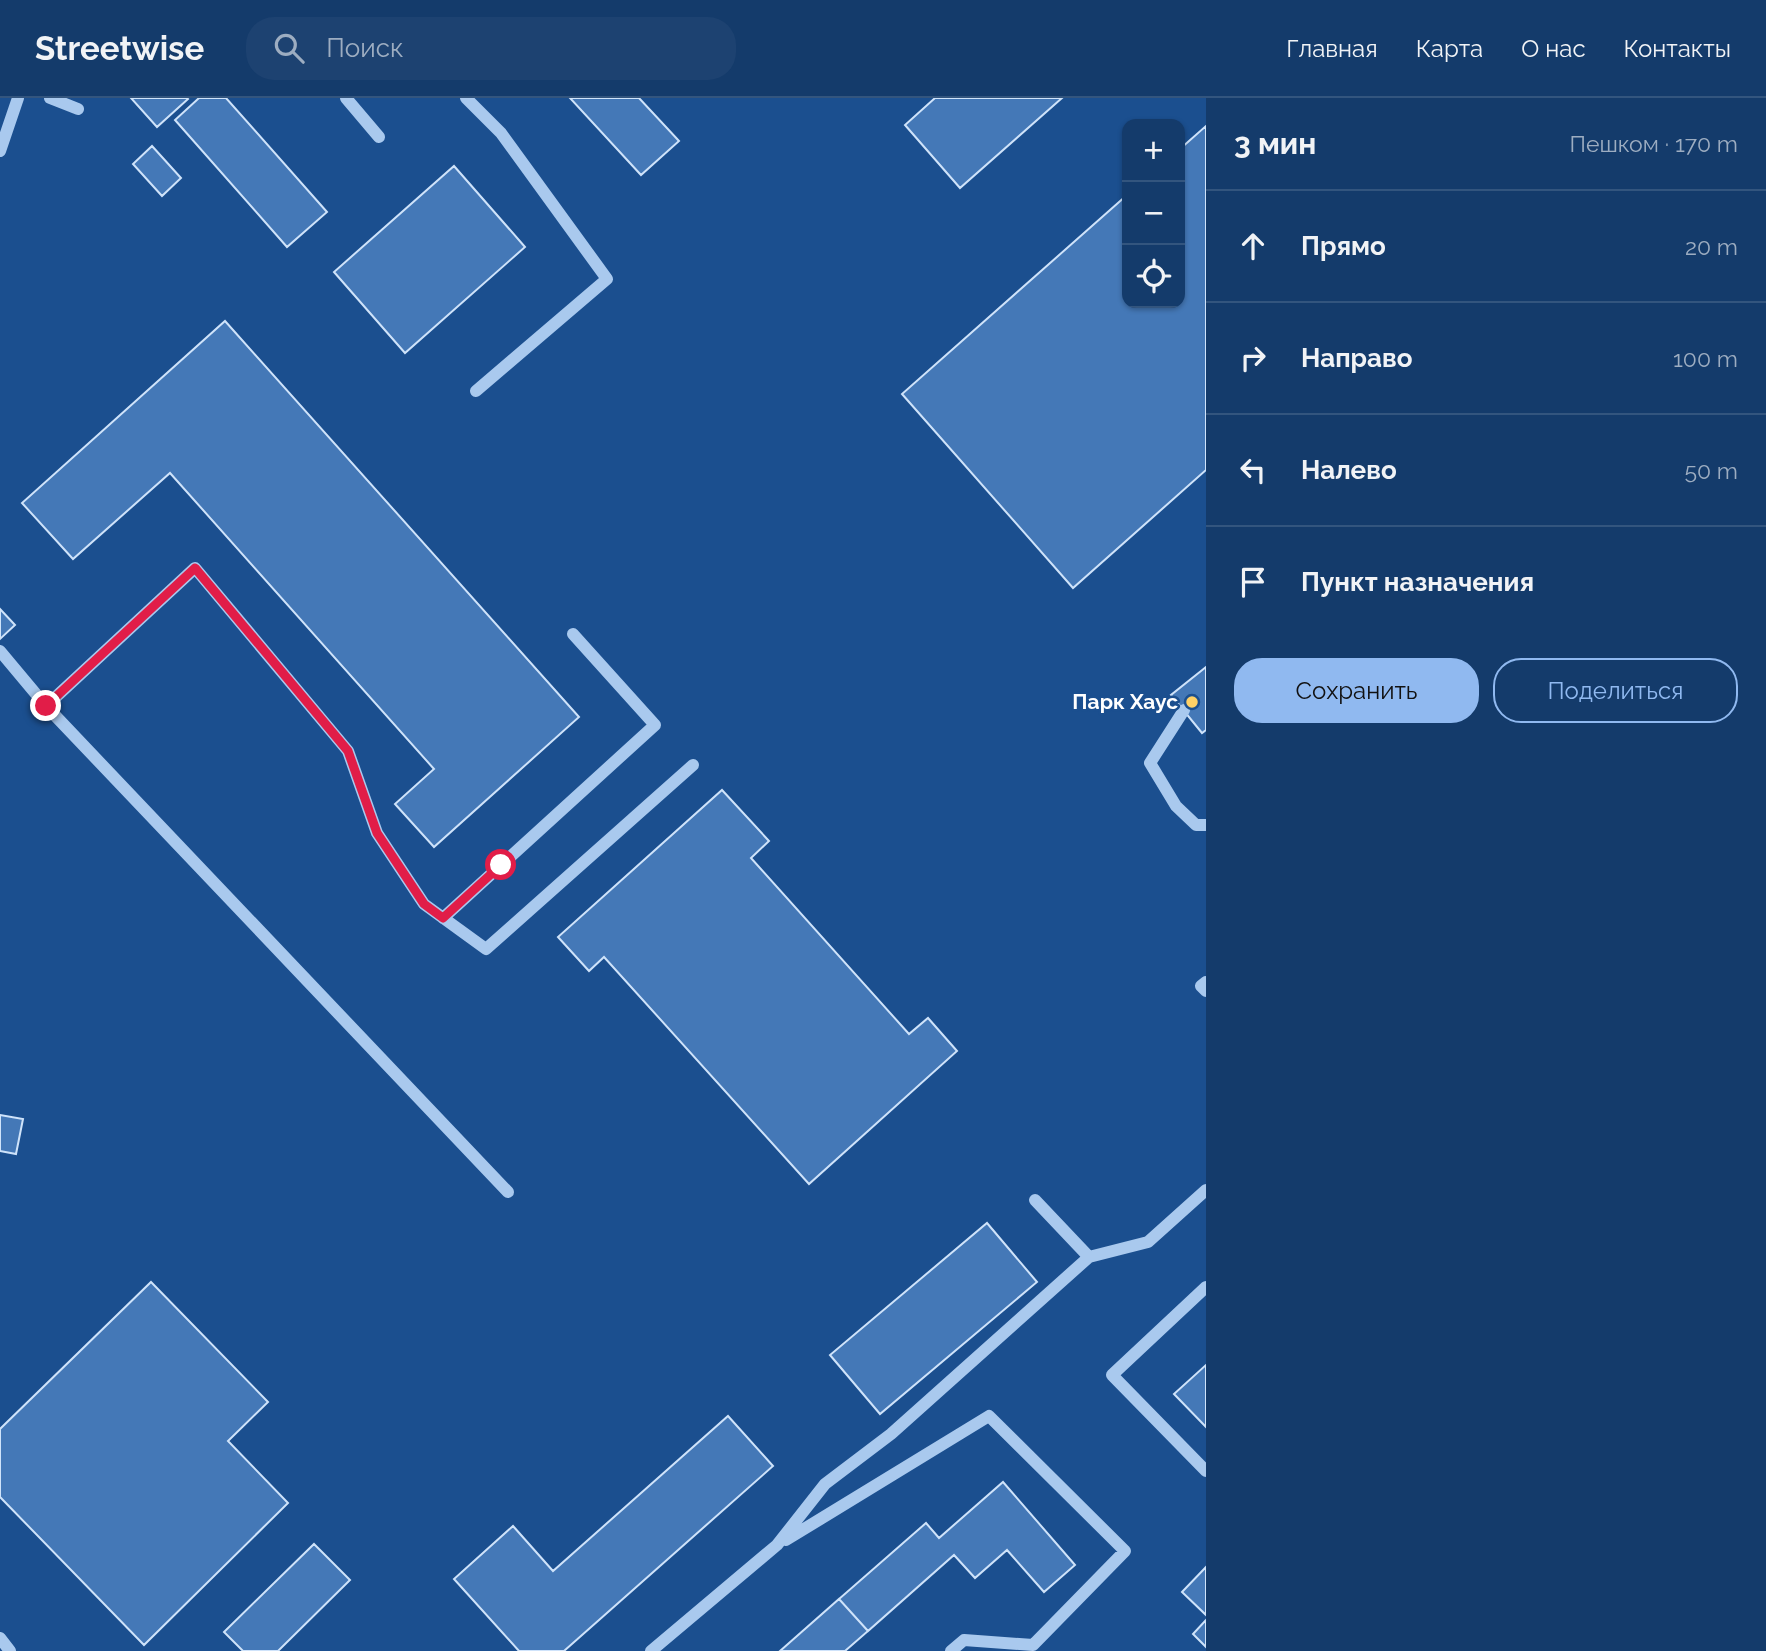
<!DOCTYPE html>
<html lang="ru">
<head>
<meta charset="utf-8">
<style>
  body { margin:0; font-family:Raleway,sans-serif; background:#1d4271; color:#f1f3f6 }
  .controls { position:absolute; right:21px; top:21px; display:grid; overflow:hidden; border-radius:14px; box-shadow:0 2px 5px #0004 }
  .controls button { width:63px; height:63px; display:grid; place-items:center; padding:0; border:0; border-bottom:2px solid #33557e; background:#143b6b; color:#f1f3f6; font:35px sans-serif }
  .stop { position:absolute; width:21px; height:21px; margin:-16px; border:5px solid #e11d48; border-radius:50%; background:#fff }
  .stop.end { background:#e11d48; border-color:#fff; box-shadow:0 2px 7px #0008 }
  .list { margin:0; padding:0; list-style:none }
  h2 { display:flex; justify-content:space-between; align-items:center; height:91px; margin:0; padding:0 28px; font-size:30px }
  h2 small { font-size:23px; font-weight:400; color:#9dadc1 }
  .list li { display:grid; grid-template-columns:46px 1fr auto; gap:21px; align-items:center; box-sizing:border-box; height:112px; padding:0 28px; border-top:2px solid #33557e }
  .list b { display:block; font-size:26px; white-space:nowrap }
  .list em { font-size:23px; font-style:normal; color:#9dadc1 }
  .actions { display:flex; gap:14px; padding:21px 28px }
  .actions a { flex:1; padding:16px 0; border:2px solid #90b9f0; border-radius:28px; text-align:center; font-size:24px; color:#90b9f0 }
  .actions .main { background:#90b9f0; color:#111 }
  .icon { flex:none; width:38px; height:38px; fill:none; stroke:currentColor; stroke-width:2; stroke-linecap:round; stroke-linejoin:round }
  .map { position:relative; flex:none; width:1206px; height:1553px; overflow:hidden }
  header { display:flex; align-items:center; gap:42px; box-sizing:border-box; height:98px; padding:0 35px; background:#143b6b; border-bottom:2px solid #33557e }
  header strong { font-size:33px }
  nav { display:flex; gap:38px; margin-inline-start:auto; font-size:24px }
  .search { width:490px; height:63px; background:#1d4271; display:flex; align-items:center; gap:18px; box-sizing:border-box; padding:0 24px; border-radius:28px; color:#9dadc1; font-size:26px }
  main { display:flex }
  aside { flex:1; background:#143b6b }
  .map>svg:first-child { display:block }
  .building { fill:#4478b7; stroke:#cfe3fa; stroke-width:2 }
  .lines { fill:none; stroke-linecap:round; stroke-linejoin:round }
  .minor { stroke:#a9c9ee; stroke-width:12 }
  .route { stroke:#e11d48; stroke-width:9 }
  .poi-dot { fill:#ffd166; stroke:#1b4f8f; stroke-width:2.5 }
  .labels { text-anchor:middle; stroke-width:5; stroke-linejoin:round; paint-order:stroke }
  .poi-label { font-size:21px; font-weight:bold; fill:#fff; stroke:#1b4f8f; text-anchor:end }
</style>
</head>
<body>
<header>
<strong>Streetwise</strong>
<div class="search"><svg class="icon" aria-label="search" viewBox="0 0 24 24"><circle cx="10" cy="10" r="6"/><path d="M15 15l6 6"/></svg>Поиск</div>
<nav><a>Главная</a><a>Карта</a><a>О нас</a><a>Контакты</a></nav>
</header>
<main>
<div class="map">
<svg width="1206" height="1553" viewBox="0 0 1206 1553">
  <rect width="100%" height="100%" fill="#1b4f8f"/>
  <path class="building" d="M131 0H187L188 1 157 29Z
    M199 0H226L327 114 287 149 175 22Z
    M570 0H639L679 43 641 77Z
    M935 0H1062L960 90 905 27Z
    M1206 28V372L1073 490 902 296 1127 97V205H1180V51Z
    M152 48 181 80 162 98 133 66Z
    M454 68 525 149 405 255 334 174Z
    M225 223 579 619 434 749 395 706 434 671 170 375 73 461 22 405Z
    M0 511 15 527 0 541Z
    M1206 569V632L1202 635 1171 597Z
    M722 692 769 743 751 760 909 936 928 920 957 953 809 1086 604 859 589 873 558 839Z
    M0 1017 23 1021 16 1056 0 1053Z
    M987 1125 1037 1184 880 1316 830 1257Z
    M151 1184 268 1304 228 1343 288 1405 144 1547 0 1399V1331Z
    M1206 1267V1329L1174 1296Z
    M728 1318 773 1368 564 1553H519L454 1481 513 1428 553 1473Z
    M1003 1384 1075 1467 1044 1494 1007 1452 975 1480 954 1457 868 1533 839 1501 926 1425 939 1440Z
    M314 1446 350 1482 278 1553H243L224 1534Z
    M1206 1469V1517L1182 1494Z
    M839 1501 868 1533 845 1553H780Z
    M1206 1522V1549L1193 1536Z"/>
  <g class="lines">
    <path class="minor" d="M50 0 78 11
      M346 0 379 39
      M466 0 501 35 607 181 476 293
      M0 53 18 0
      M0 553 46 608 508 1094
      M46 608 195 470 348 653 377 735 424 806 486 851 693 667
      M1184 612 1150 665 1176 708 1196 727H1206
      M443 820 655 627 573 536
      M1206 884 1201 888 1206 893
      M1089 1159 1148 1144 1206 1092
      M1206 1189 1112 1277 1206 1373
      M786 1442 989 1318 1125 1453 1033 1547 964 1542 951 1553
      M0 1540 10 1553
      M651 1553 777 1447 825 1386 891 1336 1089 1159 1035 1102"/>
  </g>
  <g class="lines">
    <path class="route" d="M46 608 195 470 348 653 377 735 424 806 443 820 501 767"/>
  </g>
  <circle class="poi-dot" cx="1192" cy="604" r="7"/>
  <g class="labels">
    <g class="poi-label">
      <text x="1178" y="611">Парк Хаус</text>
    </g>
  </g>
</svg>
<div class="controls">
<button>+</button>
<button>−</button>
<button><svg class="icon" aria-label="locate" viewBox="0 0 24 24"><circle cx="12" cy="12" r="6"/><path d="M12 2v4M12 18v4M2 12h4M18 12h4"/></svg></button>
</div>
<div class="stop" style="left:501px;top:767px"></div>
<div class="stop end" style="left:46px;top:608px"></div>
</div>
<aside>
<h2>3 мин<small>Пешком · 170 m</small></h2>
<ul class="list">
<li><svg class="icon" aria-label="ahead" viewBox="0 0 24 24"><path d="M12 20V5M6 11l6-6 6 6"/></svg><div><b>Прямо</b></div><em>20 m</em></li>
<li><svg class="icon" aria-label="right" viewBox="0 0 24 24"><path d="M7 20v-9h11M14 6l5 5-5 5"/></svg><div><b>Направо</b></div><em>100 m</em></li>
<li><svg class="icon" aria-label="left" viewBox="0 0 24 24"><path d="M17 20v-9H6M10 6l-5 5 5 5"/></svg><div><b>Налево</b></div><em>50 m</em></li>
<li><svg class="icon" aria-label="arrive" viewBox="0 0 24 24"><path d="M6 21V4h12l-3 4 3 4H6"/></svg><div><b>Пункт назначения</b></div></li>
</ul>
<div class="actions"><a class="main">Сохранить</a><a>Поделиться</a></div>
</aside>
</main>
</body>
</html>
